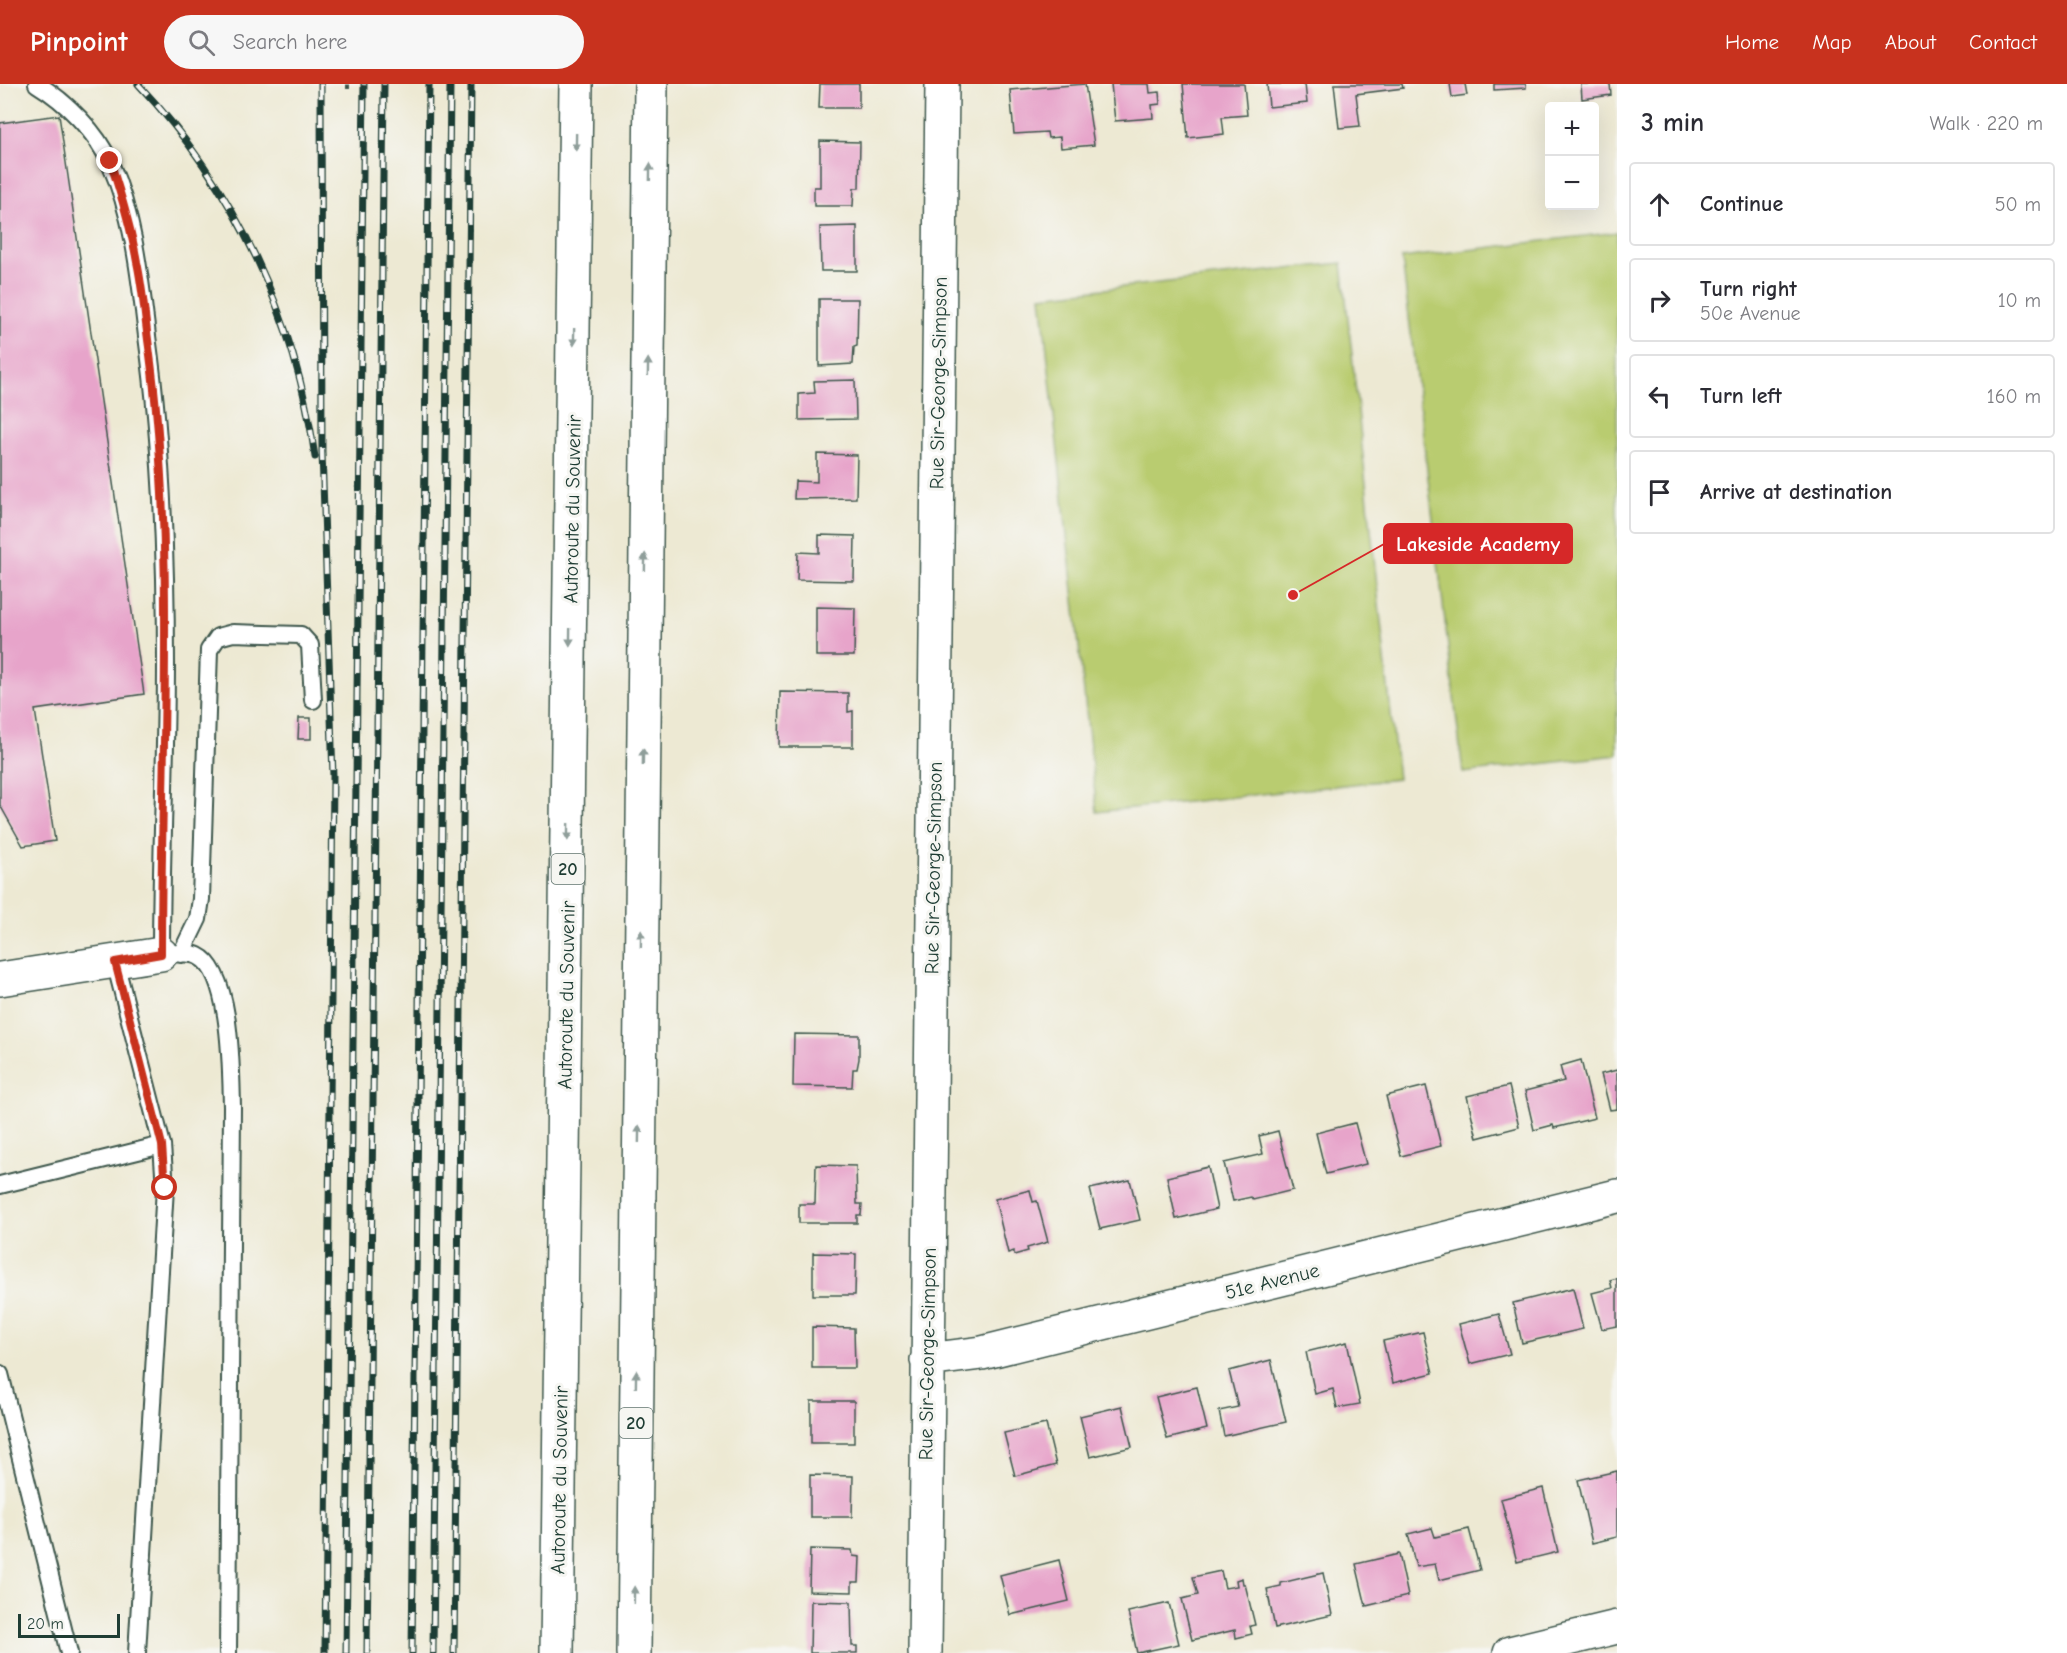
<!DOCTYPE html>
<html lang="en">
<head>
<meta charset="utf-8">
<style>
  body { margin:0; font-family:"Comic Neue",sans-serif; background:#f7f7f7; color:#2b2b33 }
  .controls { position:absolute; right:18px; top:18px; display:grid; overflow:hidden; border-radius:6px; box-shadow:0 6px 24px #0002 }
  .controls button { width:54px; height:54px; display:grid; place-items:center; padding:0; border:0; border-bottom:2px solid #e1e1e2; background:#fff; color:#2b2b33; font:30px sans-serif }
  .scale { position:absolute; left:18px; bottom:15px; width:102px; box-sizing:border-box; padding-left:6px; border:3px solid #1f3d34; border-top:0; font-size:16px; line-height:21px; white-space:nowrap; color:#1f3d34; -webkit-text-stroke:4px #f6f6f2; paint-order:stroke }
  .stop { position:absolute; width:18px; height:18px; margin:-14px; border:4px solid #c8321e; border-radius:50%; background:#fff }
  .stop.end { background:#c8321e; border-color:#fff; box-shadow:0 2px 6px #0008 }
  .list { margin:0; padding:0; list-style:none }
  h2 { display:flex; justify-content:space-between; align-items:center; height:78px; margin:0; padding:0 24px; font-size:26px }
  h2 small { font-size:20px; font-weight:400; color:#7c7c81 }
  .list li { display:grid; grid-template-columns:39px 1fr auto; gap:18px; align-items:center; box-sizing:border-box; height:84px; margin:0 12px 12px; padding:0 12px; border:2px solid #e1e1e2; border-radius:6px }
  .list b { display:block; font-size:22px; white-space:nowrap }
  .list p { margin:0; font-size:20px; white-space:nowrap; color:#7c7c81 }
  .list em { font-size:20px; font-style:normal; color:#7c7c81 }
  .icon { flex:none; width:33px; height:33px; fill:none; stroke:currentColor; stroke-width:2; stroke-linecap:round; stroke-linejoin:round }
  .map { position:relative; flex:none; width:1617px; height:1569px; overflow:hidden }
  header { display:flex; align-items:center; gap:36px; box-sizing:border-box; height:84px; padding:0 30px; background:#c8321e; color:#fff }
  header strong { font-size:28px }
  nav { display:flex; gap:33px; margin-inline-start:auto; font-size:21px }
  .search { width:420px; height:54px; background:#f7f7f7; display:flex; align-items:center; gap:15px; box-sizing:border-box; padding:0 21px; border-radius:33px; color:#7c7c81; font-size:22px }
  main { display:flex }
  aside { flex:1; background:#fff }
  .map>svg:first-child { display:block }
  .green { fill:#b9cc70; stroke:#6c8452; stroke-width:1.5 }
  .building { fill:#e7a4ca }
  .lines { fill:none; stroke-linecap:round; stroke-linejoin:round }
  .lane-casing { stroke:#3e574c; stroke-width:20 }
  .street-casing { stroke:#3e574c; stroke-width:36 }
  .highway-casing { stroke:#3e574c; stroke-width:36 }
  .path { stroke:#3e574c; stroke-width:4; stroke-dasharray:4.5 4.5; stroke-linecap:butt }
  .lane { stroke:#fff; stroke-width:16 }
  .street { stroke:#fff; stroke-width:33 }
  .highway { stroke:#fff; stroke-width:33 }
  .rail-casing { stroke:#1f3d34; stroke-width:7 }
  .rail { stroke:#f6f6f2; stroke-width:4.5; stroke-dasharray:14; stroke-linecap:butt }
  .oneway { fill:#8f9e9a }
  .route { stroke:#c8321e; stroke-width:8 }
  .labels { text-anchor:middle; stroke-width:6; stroke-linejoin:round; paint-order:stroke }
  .shield { fill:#f6f6f2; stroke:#60746d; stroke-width:1.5 }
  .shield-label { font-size:18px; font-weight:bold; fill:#1f3d34 }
  .street-label { font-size:20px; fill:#1f3d34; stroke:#f6f6f2 }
  .leader { fill:none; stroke:#d62828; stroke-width:2 }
  .callout-dot { fill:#d62828; stroke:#f6f6f2; stroke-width:2 }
  .callout { fill:#d62828; stroke:#d62828; stroke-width:2 }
  .callout-label { font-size:21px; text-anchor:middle; font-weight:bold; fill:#fff }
</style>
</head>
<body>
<header>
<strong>Pinpoint</strong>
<div class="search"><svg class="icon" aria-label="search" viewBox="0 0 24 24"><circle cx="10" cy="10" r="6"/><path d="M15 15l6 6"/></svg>Search here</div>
<nav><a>Home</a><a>Map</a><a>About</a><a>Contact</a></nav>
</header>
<main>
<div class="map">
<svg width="1617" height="1569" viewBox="0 0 1617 1569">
  <rect width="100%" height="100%" fill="#f6f6f2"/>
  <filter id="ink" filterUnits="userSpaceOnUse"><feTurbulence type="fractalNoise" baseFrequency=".0167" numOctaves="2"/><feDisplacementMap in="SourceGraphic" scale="12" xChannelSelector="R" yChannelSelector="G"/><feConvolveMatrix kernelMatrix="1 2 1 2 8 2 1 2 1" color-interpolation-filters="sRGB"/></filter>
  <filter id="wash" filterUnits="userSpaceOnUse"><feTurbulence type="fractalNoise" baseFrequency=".008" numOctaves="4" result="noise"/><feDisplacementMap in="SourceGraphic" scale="24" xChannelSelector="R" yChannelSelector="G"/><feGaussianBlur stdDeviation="1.35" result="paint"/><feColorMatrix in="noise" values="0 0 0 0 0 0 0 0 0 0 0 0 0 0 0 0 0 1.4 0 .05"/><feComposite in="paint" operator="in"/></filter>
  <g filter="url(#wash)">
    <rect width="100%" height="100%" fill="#ede9d3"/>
    <path class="green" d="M1617 148V671L1463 689 1402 174Z
      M1342 179 1398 695 1097 728 1041 212Z"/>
    <g id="blocks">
      <path class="building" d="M820 0H859V24H819Z
        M1085 0 1094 61 1061 64 1060 53 1048 54 1047 48 1014 50 1010 6Z
        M1111 0H1149L1150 9 1159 8 1160 20 1152 21 1153 34 1115 37Z
        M1183 0H1244L1247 31 1222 33 1224 50 1188 54Z
        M1267 0H1305L1307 19 1269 23Z
        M1334 0H1402L1403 4 1356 10 1360 42 1339 44Z
        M1450 0H1465L1467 11 1452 13Z
        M1494 0H1526V4L1494 6Z
        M1581 0H1610L1611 11 1582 15Z
        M59 31 144 610 35 626 55 757 23 762 0 721V39Z
        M820 57 860 58 859 104H854L853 122H814V103H820Z
        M857 142V187H821L820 143Z
        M819 215H858L857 262 854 263 853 280 819 282Z
        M855 296 856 335 799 336V310L815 309 814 297Z
        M817 370 857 371 856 414 794 415 795 397 817 398Z
        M819 451 855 452 854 497 797 496 798 468 819 469Z
        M816 523 855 524 854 572H816Z
        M780 608 848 609V628L853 627V663H779Z
        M299 634H311V655H298Z
        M794 950 859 951V975L857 985H853L852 1003 793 1002Z
        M1581 976 1595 1034 1554 1044 1553 1041 1534 1046 1525 1007 1564 997 1560 982Z
        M1617 986V1025L1610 1026 1601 990Z
        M1426 1002 1441 1062 1401 1072 1386 1012Z
        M1509 1002 1519 1043 1477 1054 1467 1012Z
        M1355 1039 1366 1080 1326 1090 1316 1049Z
        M1278 1047 1293 1106 1253 1116 1251 1113 1233 1117 1224 1079 1263 1070 1259 1052Z
        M816 1081 856 1082 857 1120H862L861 1131H857V1139H799V1120H815Z
        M1208 1083 1217 1125 1176 1135 1167 1093Z
        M1130 1096 1140 1136 1100 1145 1090 1105Z
        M1030 1106 1033 1118 1037 1117 1048 1158 1027 1164 1028 1167 1014 1171V1167L1008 1169 995 1115Z
        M813 1169 856 1170 855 1211H813Z
        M1617 1194V1242L1602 1245 1592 1209 1612 1204 1610 1196Z
        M1573 1204 1583 1245 1522 1259 1513 1219Z
        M1499 1230 1510 1270 1470 1280 1459 1240Z
        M812 1243 854 1244 855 1284H812Z
        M1423 1248 1433 1289 1393 1299 1383 1257Z
        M1347 1258 1360 1320 1337 1324 1333 1305 1315 1310 1306 1268Z
        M1271 1276 1286 1338 1224 1352 1219 1327 1238 1323 1229 1287Z
        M1197 1303 1207 1345 1167 1355 1156 1313Z
        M811 1317H854V1359H811Z
        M1122 1322 1132 1363 1090 1373 1080 1332Z
        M1046 1340 1056 1381 1015 1392 1004 1349Z
        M1617 1387V1453L1592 1459 1578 1396Z
        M810 1391 853 1392 852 1433H810Z
        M1543 1404 1558 1468 1517 1478 1501 1415Z
        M1432 1444 1435 1453 1469 1445 1480 1486 1439 1496 1435 1480 1416 1483 1408 1450Z
        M810 1465 852 1466 853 1472 860 1473 859 1498H852V1508L809 1507Z
        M1399 1470 1408 1512 1366 1522 1356 1480Z
        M1059 1476 1069 1517 1010 1531 1000 1491Z
        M1221 1487 1225 1504 1237 1502 1236 1496 1242 1494 1243 1500H1245L1255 1541 1250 1542 1252 1550 1236 1554 1235 1546 1192 1556 1182 1515 1198 1511 1193 1493Z
        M1323 1489 1332 1531 1275 1544 1267 1505 1281 1502V1499Z
        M811 1517 851 1518 852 1562H857V1569H810Z
        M1169 1519 1179 1560 1137 1569 1128 1528Z"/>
    </g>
  </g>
  <g filter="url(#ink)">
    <use href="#blocks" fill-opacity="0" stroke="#3e574c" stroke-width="1.5"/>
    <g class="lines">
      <g class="lane-casing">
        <path id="lane" d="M37 0C65 17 97 48 110 79 134 133 140 194 147 252 162 360 166 469 166 579 166 676 161 773 161 870 172 870 188 867 198 872 232 888 231 989 232 1023L228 1569
          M181 870 198 835 201 815 209 566 218 553 233 549 301 551 310 561 313 616
          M115 878 162 1061 165 1104 137 1569
          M0 1101 162 1061
          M0 1290 69 1569"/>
      </g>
      <g class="street-casing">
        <path id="street" d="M0 895 161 870
          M927 1276 982 1269 1617 1112
          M925 1569 942 0
          M1510 1569 1617 1543"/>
      </g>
      <g class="highway-casing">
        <path id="highway" d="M557 1569 576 0
          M634 1569 651 0"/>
      </g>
      <path class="path" d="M348 5V0"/>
      <use href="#lane" class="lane"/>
      <use href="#street" class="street"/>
      <use href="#highway" class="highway"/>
      <g class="rail-casing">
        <path id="rail" d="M138 0C235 103 296 234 315 373
          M321 0 322 368 333 692 325 1569
          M346 1569 364 0
          M367 1569 384 0
          M412 1569 429 0
          M433 1569 450 0
          M454 1569 471 0"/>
      </g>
      <use href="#rail" class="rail"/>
    </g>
    <defs><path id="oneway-solid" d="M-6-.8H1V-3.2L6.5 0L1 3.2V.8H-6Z" transform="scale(1.5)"/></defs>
    <g class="oneway">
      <use href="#oneway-solid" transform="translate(576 58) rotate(91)"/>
      <use href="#oneway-solid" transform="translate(650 88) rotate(-89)"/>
      <use href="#oneway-solid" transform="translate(574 253) rotate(91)"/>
      <use href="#oneway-solid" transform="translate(648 283) rotate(-89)"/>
      <use href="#oneway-solid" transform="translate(645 478) rotate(-89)"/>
      <use href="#oneway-solid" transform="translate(570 553) rotate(91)"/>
      <use href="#oneway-solid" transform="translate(643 673) rotate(-89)"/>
      <use href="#oneway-solid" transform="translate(568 748) rotate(91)"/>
      <use href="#oneway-solid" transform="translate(641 855) rotate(-89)"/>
      <use href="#oneway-solid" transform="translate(639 1050) rotate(-89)"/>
      <use href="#oneway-solid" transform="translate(636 1295) rotate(-89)"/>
      <use href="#oneway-solid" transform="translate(634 1511) rotate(-89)"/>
    </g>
  </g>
  <g class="lines" filter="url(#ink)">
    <path class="route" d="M110 77C121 110 131 144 137 178 143 206 145 235 149 263 176 465 161 668 161 870L115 878 162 1061 165 1104"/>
  </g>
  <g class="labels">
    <g class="shield">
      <rect x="551.5" y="770" width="33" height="30" rx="4.5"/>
      <rect x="619.5" y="1324" width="33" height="30" rx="4.5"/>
    </g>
    <g class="shield-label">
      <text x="568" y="791">20</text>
      <text x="636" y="1345">20</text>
    </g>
    <g class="street-label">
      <text transform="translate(938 299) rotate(-89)" y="7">Rue Sir-George-Simpson</text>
      <text transform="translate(572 425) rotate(-89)" y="7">Autoroute du Souvenir</text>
      <text transform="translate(933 784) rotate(-89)" y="7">Rue Sir-George-Simpson</text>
      <text transform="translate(566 911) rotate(-89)" y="7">Autoroute du Souvenir</text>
      <text transform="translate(1272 1197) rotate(-14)" y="7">51e Avenue</text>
      <text transform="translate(927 1270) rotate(-89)" y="7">Rue Sir-George-Simpson</text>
      <text transform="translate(559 1396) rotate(-89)" y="7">Autoroute du Souvenir</text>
    </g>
  </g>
  <path class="leader" d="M1293 511L1384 460"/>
  <circle class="callout-dot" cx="1293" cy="511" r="6"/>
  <rect class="callout" x="1384" y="440" width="188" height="39" rx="6"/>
  <g class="callout-label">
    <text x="1478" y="467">Lakeside Academy</text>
  </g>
</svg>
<div class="controls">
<button>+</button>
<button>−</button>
</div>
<div class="scale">20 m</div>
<div class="stop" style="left:165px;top:1104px"></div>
<div class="stop end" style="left:110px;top:77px"></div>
</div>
<aside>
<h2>3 min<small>Walk · 220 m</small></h2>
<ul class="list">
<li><svg class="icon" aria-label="ahead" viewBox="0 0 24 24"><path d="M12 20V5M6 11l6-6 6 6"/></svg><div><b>Continue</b></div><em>50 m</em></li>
<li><svg class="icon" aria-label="right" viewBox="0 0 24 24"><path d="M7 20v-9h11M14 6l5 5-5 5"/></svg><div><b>Turn right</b><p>50e Avenue</p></div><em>10 m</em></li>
<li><svg class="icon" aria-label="left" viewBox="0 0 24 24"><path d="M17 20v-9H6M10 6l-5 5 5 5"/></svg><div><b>Turn left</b></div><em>160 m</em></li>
<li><svg class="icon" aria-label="arrive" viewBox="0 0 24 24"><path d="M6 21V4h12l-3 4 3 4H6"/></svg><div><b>Arrive at destination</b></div></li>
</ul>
</aside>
</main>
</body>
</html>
